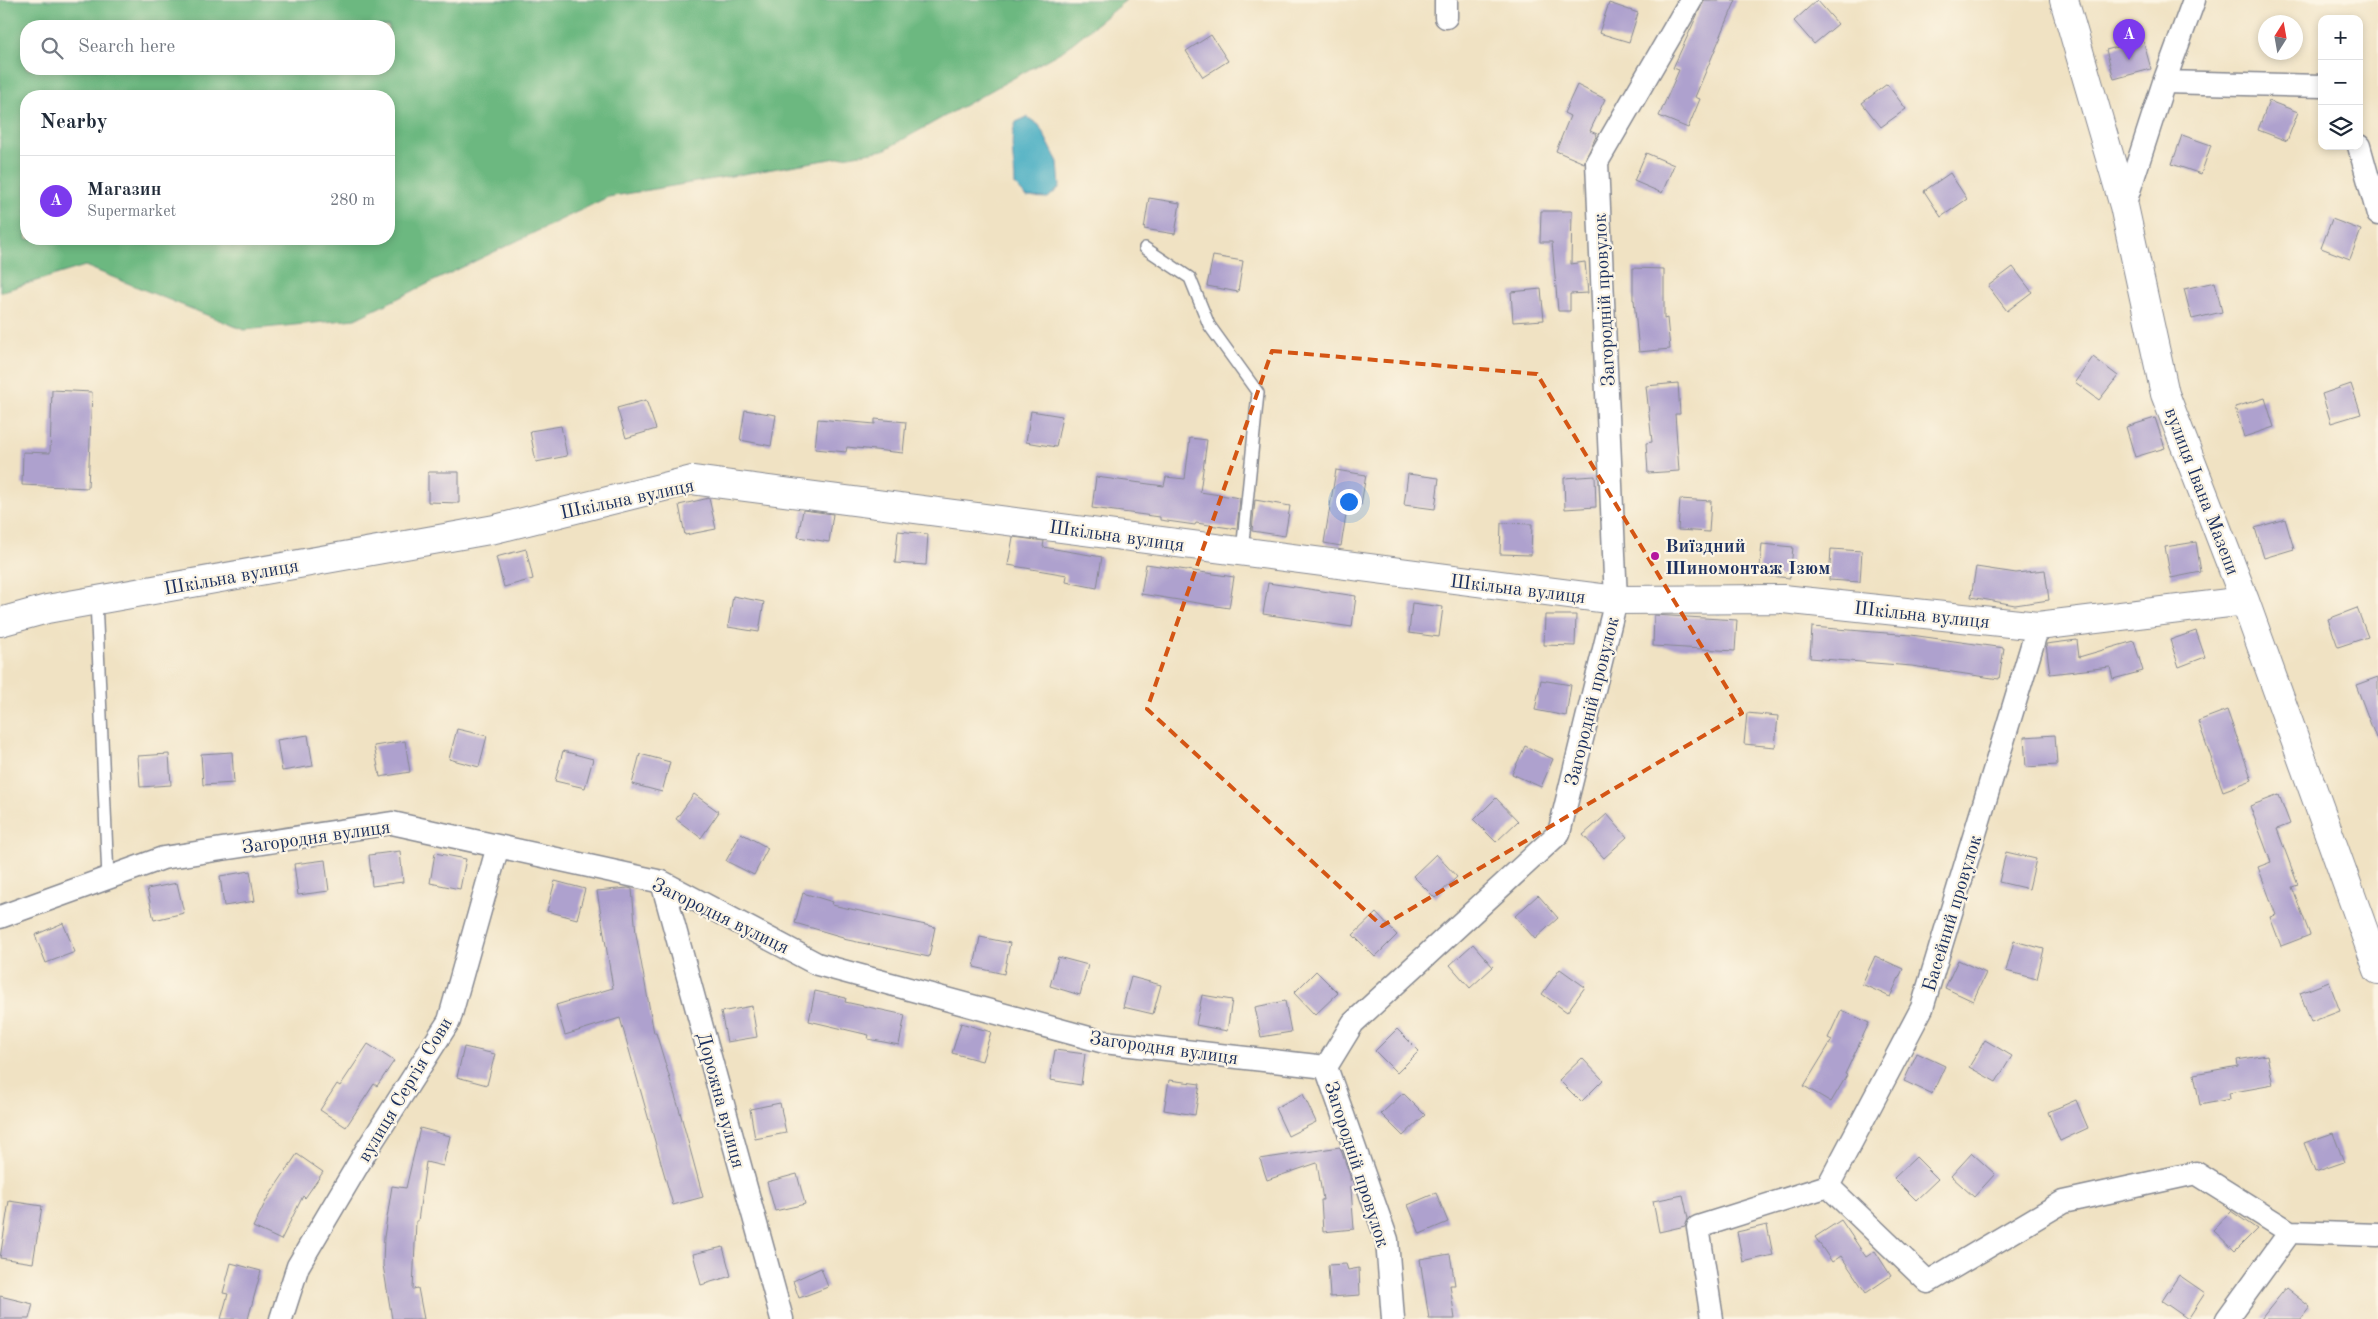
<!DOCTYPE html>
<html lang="en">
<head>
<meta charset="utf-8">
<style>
  body { margin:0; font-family:"Old Standard TT",serif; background:#f6f6f7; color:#1f2937 }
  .controls { position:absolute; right:15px; top:15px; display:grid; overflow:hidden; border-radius:10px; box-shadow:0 2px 8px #0003 }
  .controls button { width:45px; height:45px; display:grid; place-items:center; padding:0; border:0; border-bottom:1px solid #e0e1e3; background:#fff; color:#1f2937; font:25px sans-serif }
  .compass { position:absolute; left:2258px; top:15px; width:45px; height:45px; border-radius:50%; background:#fff; box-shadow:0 2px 8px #0003; rotate:11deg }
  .you { position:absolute; left:1348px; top:501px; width:18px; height:18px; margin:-12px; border:4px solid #fff; border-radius:50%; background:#1a73e8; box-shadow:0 0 0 8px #1a73e833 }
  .badge { display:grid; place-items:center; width:32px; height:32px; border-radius:50%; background:#7c3aed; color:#fff; font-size:16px; font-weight:700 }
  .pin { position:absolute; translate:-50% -41px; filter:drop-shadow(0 1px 2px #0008) }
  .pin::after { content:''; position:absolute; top:26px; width:18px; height:15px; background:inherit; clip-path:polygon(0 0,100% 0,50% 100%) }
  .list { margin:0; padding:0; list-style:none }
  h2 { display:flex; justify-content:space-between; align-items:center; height:65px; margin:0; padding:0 20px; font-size:21px }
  h2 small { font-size:16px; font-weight:400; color:#747a83 }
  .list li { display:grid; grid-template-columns:32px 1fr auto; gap:15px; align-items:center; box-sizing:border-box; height:90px; padding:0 20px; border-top:1px solid #e0e1e3 }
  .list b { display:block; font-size:19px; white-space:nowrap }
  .list p { margin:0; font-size:16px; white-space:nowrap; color:#747a83 }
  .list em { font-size:16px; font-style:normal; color:#747a83 }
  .icon { flex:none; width:28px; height:28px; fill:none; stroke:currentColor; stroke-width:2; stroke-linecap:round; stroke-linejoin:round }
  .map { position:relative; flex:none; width:2378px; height:1319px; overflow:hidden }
  .search { position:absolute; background:#fff; box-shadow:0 2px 8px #0003; left:20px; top:20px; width:375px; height:55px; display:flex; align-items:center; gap:12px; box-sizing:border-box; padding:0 18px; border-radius:20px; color:#747a83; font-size:19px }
  .panel { position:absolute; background:#fff; box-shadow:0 2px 8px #0003; left:20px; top:90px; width:375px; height:155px; border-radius:20px }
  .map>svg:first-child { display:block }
  .forest { fill:#6cb880; stroke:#44746f; fill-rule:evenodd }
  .water { fill:#41aac1; stroke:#2e6c90 }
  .building { fill:#aea1ce }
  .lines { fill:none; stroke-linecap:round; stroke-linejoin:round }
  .lane-casing { stroke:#868890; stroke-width:14 }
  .street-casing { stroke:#868890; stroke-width:25 }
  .secondary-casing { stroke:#868890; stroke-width:30 }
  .lane { stroke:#fff; stroke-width:11 }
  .street { stroke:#fff; stroke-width:22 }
  .secondary { stroke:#fff; stroke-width:28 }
  .marked { fill:none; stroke:#d45514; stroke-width:4; stroke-dasharray:10 6; stroke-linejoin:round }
  .poi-dot { fill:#b5179e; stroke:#fcf5e5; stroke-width:2 }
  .labels { text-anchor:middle; stroke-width:4.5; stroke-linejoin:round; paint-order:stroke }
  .street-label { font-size:19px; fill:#1b2f5e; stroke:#fcf5e5 }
  .poi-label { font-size:19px; font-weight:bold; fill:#1b2f5e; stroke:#fcf5e5; text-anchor:start }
</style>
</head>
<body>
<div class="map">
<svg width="2378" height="1319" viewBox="0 0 2378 1319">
  <rect width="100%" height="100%" fill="#fcf5e5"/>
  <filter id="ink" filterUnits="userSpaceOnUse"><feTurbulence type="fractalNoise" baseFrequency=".02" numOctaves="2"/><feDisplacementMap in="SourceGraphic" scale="10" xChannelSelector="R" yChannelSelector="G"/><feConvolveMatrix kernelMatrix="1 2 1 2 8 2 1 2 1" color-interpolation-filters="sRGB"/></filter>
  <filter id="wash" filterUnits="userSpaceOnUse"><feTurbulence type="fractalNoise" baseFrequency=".0096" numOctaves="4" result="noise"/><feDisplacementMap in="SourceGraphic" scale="20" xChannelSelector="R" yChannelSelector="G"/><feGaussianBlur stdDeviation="1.12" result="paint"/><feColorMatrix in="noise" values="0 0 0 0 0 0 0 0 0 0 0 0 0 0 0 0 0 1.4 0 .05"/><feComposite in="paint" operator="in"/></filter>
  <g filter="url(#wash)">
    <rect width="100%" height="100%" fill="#f0e2c3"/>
    <path class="forest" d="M0 0H1126L1064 50 884 150 608 197 355 319 244 330 85 266 0 292ZM26 26H389V69H26ZM26 96H389V239H26Z"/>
    <path class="water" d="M1027 117 1039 125 1058 162 1060 187 1048 198 1026 197 1015 185C1015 165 1008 140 1016 122Z"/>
    <g id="blocks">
      <path class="building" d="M1704 0H1736L1695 97 1700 99 1688 128 1659 116 1679 70 1673 68Z
        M1817 0 1838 24 1814 44 1794 21Z
        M1609 3 1638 13 1629 42 1599 33Z
        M1211 35 1228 61 1203 77 1186 51Z
        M2143 40 2151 69 2114 79 2106 50Z
        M1887 84 1906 109 1881 127 1862 103Z
        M1577 85 1605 99 1590 131 1597 134 1584 163 1556 151 1570 116 1564 113Z
        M2269 101 2298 112 2287 141 2258 130Z
        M2182 135 2211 145 2201 174 2172 164Z
        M1646 153 1674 165 1662 193 1634 181Z
        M1950 173 1967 199 1941 217 1924 191Z
        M1149 198 1180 203 1175 234 1144 229Z
        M1541 211H1572L1571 264 1585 262 1588 293 1570 294V311H1558L1552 242H1540Z
        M2332 219 2361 230 2350 259 2321 248Z
        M1213 256 1243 261 1238 292 1207 286Z
        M2013 267 2032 292 2007 311 1988 286Z
        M1633 268 1664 269V319L1667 318 1670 349 1639 352 1634 300H1633Z
        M2215 282 2222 312 2192 319 2184 289Z
        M1541 289 1544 320 1513 322 1511 292Z
        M2093 357 2118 376 2099 400 2075 382Z
        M1678 383 1680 414H1675L1679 471 1648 473 1646 443 1652 442 1646 386Z
        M2351 384 2361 414 2331 423 2322 394Z
        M52 390 92 392 88 488 22 485 23 452 50 453Z
        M2265 398 2274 427 2244 437 2235 407Z
        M646 400 656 429 626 438 617 408Z
        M745 410 776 415 771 446 740 440Z
        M1031 411 1062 416 1056 447 1026 442Z
        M2155 418 2165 448 2135 457 2126 427Z
        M818 419 875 424V419L906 422 903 453 847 447 846 452 815 449Z
        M561 426 567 456 536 462 530 431Z
        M1190 438 1207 440 1200 492 1240 498 1237 529 1196 523 1195 525 1160 520V517L1092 508 1096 477 1164 486 1166 477 1185 479Z
        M1336 470 1366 475 1361 505 1348 503 1341 546 1324 543Z
        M428 472H459V503L428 502Z
        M1408 474 1439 478 1435 509 1404 505Z
        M1595 476 1596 507 1565 509 1564 478Z
        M709 498 716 529 685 535 679 505Z
        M1680 499 1711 501 1709 532 1678 530Z
        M1255 500 1290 506 1285 536 1252 531Z
        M803 510 833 514 829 542 798 537Z
        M2285 519 2294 549 2264 558 2255 528Z
        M1501 523 1532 524 1531 555 1500 554Z
        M898 531 928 534 926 565 895 563Z
        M1013 537 1044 541 1043 547 1102 557 1097 588 1066 582 1067 575 1008 565Z
        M2196 542 2201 572 2171 578 2165 547Z
        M1762 544 1793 547 1790 578 1759 575Z
        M526 549 533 579 504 587 496 557Z
        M1831 549 1862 551 1860 582 1829 580Z
        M1146 564 1234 577 1229 608 1141 594Z
        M1976 567 2016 573 2045 570 2049 600 2015 605 1971 597Z
        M1268 583 1356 596 1352 627 1263 614Z
        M733 596 764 602 759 632 728 627Z
        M1412 603 1443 607 1439 637 1409 633Z
        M2357 608 2368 637 2338 647 2328 619Z
        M1545 615H1576L1575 646 1544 645Z
        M1654 615 1737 620 1735 651 1653 646Z
        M1812 627 1911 635 2004 648 1999 679 1912 666 1810 658Z
        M2196 631 2205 657 2179 667 2170 640Z
        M2077 640 2079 657 2134 641 2143 671 2113 679 2110 667 2050 674 2046 644Z
        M2378 677V738H2376L2356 685Z
        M1541 680 1571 685 1566 716 1535 710Z
        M2227 710 2252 780 2223 791 2198 721Z
        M1747 713 1778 716 1775 747 1744 744Z
        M457 729 487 736 479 767 449 759Z
        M308 735 313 766 282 771 277 740Z
        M2055 735 2057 765 2026 767 2024 737Z
        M405 741 410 772 380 777 374 746Z
        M1525 746 1553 759 1541 787 1512 774Z
        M563 751 593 759 585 788 555 781Z
        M232 752 234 783 203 785 201 754Z
        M169 754 171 785 140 787 138 756Z
        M640 754 670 762 662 792 632 784Z
        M694 794 719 812 701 838 676 819Z
        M2279 795 2290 824 2277 829 2298 885 2292 887 2310 935 2281 946 2270 917 2276 915 2258 867 2271 862 2250 806Z
        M1496 798 1518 821 1496 842 1474 820Z
        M1607 814 1627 837 1604 858 1583 835Z
        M741 833 768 848 754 875 726 861Z
        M400 851 403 882 372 886 369 855Z
        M2006 852 2036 859 2029 889 1999 882Z
        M435 853 466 859 460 889 430 883Z
        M1436 854 1457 877 1435 898 1413 876Z
        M325 860 329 891 298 895 294 864Z
        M250 871 255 901 224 906 220 876Z
        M555 881 585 889 577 919 547 911Z
        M177 883 184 913 154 920 147 889Z
        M628 888 632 889 636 934 654 1033H656L680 1112 703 1197 673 1205 620 1018 565 1035 556 1005 613 988 597 891Z
        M803 893 833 902 832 905 935 927 929 957 843 939V937L795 923Z
        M1538 895 1558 918 1535 939 1515 916Z
        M1376 913 1397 935 1375 957 1353 935Z
        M63 923 75 952 46 963 35 935Z
        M980 937 1010 943 1004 974 974 967Z
        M2014 941 2044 949 2037 979 2006 971Z
        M1473 944 1493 967 1470 988 1450 965Z
        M1875 956 1903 969 1890 997 1862 984Z
        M1058 957 1088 965 1080 995 1050 986Z
        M1958 960 1986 973 1973 1001 1945 988Z
        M1560 969 1585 987 1567 1012 1542 994Z
        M1316 971 1338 993 1315 1015 1294 993Z
        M1131 977 1161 985 1153 1014 1123 1007Z
        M2329 982 2340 1011 2311 1022 2300 993Z
        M815 991 846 998 845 1002 905 1015 899 1045 868 1039 869 1035 809 1021Z
        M1202 995 1232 1000 1227 1031 1196 1025Z
        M1285 1001 1291 1032 1261 1037 1255 1007Z
        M752 1006 757 1037 727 1042 721 1012Z
        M1841 1010 1869 1023 1845 1074 1847 1075 1831 1102 1804 1086 1832 1040 1828 1038Z
        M961 1023 991 1032 982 1061 952 1053Z
        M1397 1029 1419 1051 1397 1073 1375 1051Z
        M1985 1040 2012 1056 1996 1082 1969 1067Z
        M368 1044 394 1061 377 1086 374 1084 346 1127 320 1110 337 1084 340 1086Z
        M464 1047 495 1054 487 1085 457 1077Z
        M1055 1050 1085 1054 1081 1085 1050 1080Z
        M1917 1053 1945 1066 1932 1094 1904 1081Z
        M2267 1055 2273 1085 2229 1093 2230 1099 2200 1105 2194 1074 2238 1066 2237 1060Z
        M1582 1058 1603 1080 1581 1102 1559 1080Z
        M1169 1080 1200 1084 1195 1115 1164 1110Z
        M1403 1093 1425 1115 1403 1136 1381 1114Z
        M1303 1094 1316 1122 1288 1136 1275 1108Z
        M2076 1100 2088 1128 2060 1141 2048 1112Z
        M780 1103 786 1133 755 1139 750 1109Z
        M420 1128 450 1136 443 1166 426 1162 418 1221H416L413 1289 418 1288 424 1319H392L383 1265 384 1237 392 1186 406 1188Z
        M2333 1133 2344 1162 2315 1172 2304 1143Z
        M1340 1147 1350 1176 1354 1229 1323 1232 1321 1200H1323L1317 1163 1267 1180 1260 1159Z
        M1972 1153 1995 1174 1974 1197 1951 1176Z
        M297 1154 323 1172 305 1198 303 1196 281 1240 253 1227 267 1199Z
        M1916 1157 1938 1179 1916 1200 1894 1178Z
        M797 1174 805 1204 775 1211 767 1182Z
        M1436 1193 1448 1222 1420 1234 1408 1205Z
        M1683 1195 1688 1218 1685 1226 1659 1232 1653 1201Z
        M9 1201 42 1206 33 1263 0 1258Z
        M2231 1211 2257 1229 2235 1251 2213 1230Z
        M1841 1220 1866 1257 1875 1251 1891 1276 1866 1293 1841 1256 1832 1262 1815 1237Z
        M1767 1225 1773 1255 1743 1262 1737 1232Z
        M723 1247 731 1276 701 1285 693 1254Z
        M1450 1254 1455 1285H1450L1455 1319H1429L1420 1259Z
        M231 1263 261 1271 248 1319H221L228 1294 223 1293Z
        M1346 1264 1348 1270 1359 1268 1360 1295 1330 1297 1328 1265Z
        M821 1268 828 1287 799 1298 793 1281Z
        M2179 1275 2205 1293 2188 1319 2162 1301Z
        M2286 1288 2310 1307 2301 1319H2261Z
        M0 1296 33 1304 29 1319H0Z"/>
    </g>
  </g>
  <g filter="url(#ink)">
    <use href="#blocks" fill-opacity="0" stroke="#868890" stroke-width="1"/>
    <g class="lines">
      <g class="lane-casing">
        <path id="lane" d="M1145 248 1190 278 1209 325 1258 393 1242 552
          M96 600 108 878"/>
      </g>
      <g class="street-casing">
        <path id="street" d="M1446 17V0
          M2164 82 2322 86
          M2359 146 2378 214
          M2124 206 2164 82 2194 0
          M662 882 782 1319
          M0 917 163 858 392 823 662 882 817 964 1104 1042 1326 1067
          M1828 1186 1928 1282 2063 1202 2196 1173 2290 1232
          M281 1319 298 1266 366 1151 449 1021 498 846
          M1393 1319 1387 1240 1326 1067 1353 1023 1559 833 1616 600 1597 162 1691 0
          M1712 1319 1698 1227 1828 1186 1922 1008 2038 626
          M2227 1319 2290 1232 2378 1235"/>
      </g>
      <g class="secondary-casing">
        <path id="secondary" d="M2064 0 2124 206 2165 394 2245 601 2378 970
          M0 622 47 609 495 529 692 480 1616 600 1783 599 2038 626 2245 601"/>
      </g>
      <use href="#lane" class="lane"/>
      <use href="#street" class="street"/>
      <use href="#secondary" class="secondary"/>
    </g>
  </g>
  <path class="marked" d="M1272 351 1537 374 1742 713 1382 926 1147 709Z"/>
  <circle class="poi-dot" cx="1655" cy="556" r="5"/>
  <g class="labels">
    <g class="street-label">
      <text transform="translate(1603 300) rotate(-93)" y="7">Загородній провулок</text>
      <text transform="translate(2203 491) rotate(69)" y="7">вулиця Івана Мазепи</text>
      <text transform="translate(627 498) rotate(-12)" y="7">Шкільна вулиця</text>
      <text transform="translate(1117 535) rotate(8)" y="7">Шкільна вулиця</text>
      <text transform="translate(231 576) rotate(-10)" y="7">Шкільна вулиця</text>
      <text transform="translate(1518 588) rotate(7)" y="7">Шкільна вулиця</text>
      <text transform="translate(1922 614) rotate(6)" y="7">Шкільна вулиця</text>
      <text transform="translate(1591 701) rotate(-76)" y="7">Загородній провулок</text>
      <text transform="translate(316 836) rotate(-8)" y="7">Загородня вулиця</text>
      <text transform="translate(1951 913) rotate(-73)" y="7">Басейний провулок</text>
      <text transform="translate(721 915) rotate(26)" y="7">Загородня вулиця</text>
      <text transform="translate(1164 1047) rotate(8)" y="7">Загородня вулиця</text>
      <text transform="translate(404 1089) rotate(-59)" y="7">вулиця Сергія Сови</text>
      <text transform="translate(722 1100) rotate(75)" y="7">Дорожна вулиця</text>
      <text transform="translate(1358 1164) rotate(72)" y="7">Загородній провулок</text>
    </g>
    <g class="poi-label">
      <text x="1665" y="552">Виїздний<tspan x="1665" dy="22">Шиномонтаж Ізюм</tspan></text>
    </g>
  </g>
</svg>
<div class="controls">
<button>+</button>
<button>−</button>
<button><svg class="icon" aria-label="layers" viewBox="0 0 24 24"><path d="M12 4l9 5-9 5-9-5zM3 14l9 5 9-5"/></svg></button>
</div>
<svg class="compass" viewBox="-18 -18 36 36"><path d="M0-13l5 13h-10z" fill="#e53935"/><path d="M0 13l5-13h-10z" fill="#747a83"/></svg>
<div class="you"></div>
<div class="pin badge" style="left:2129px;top:60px">A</div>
<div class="search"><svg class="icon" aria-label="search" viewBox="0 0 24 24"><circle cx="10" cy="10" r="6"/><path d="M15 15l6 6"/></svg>Search here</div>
<section class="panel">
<h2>Nearby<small></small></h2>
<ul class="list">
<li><span class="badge">A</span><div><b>Магазин</b><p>Supermarket</p></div><em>280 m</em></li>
</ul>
</section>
</div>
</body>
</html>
